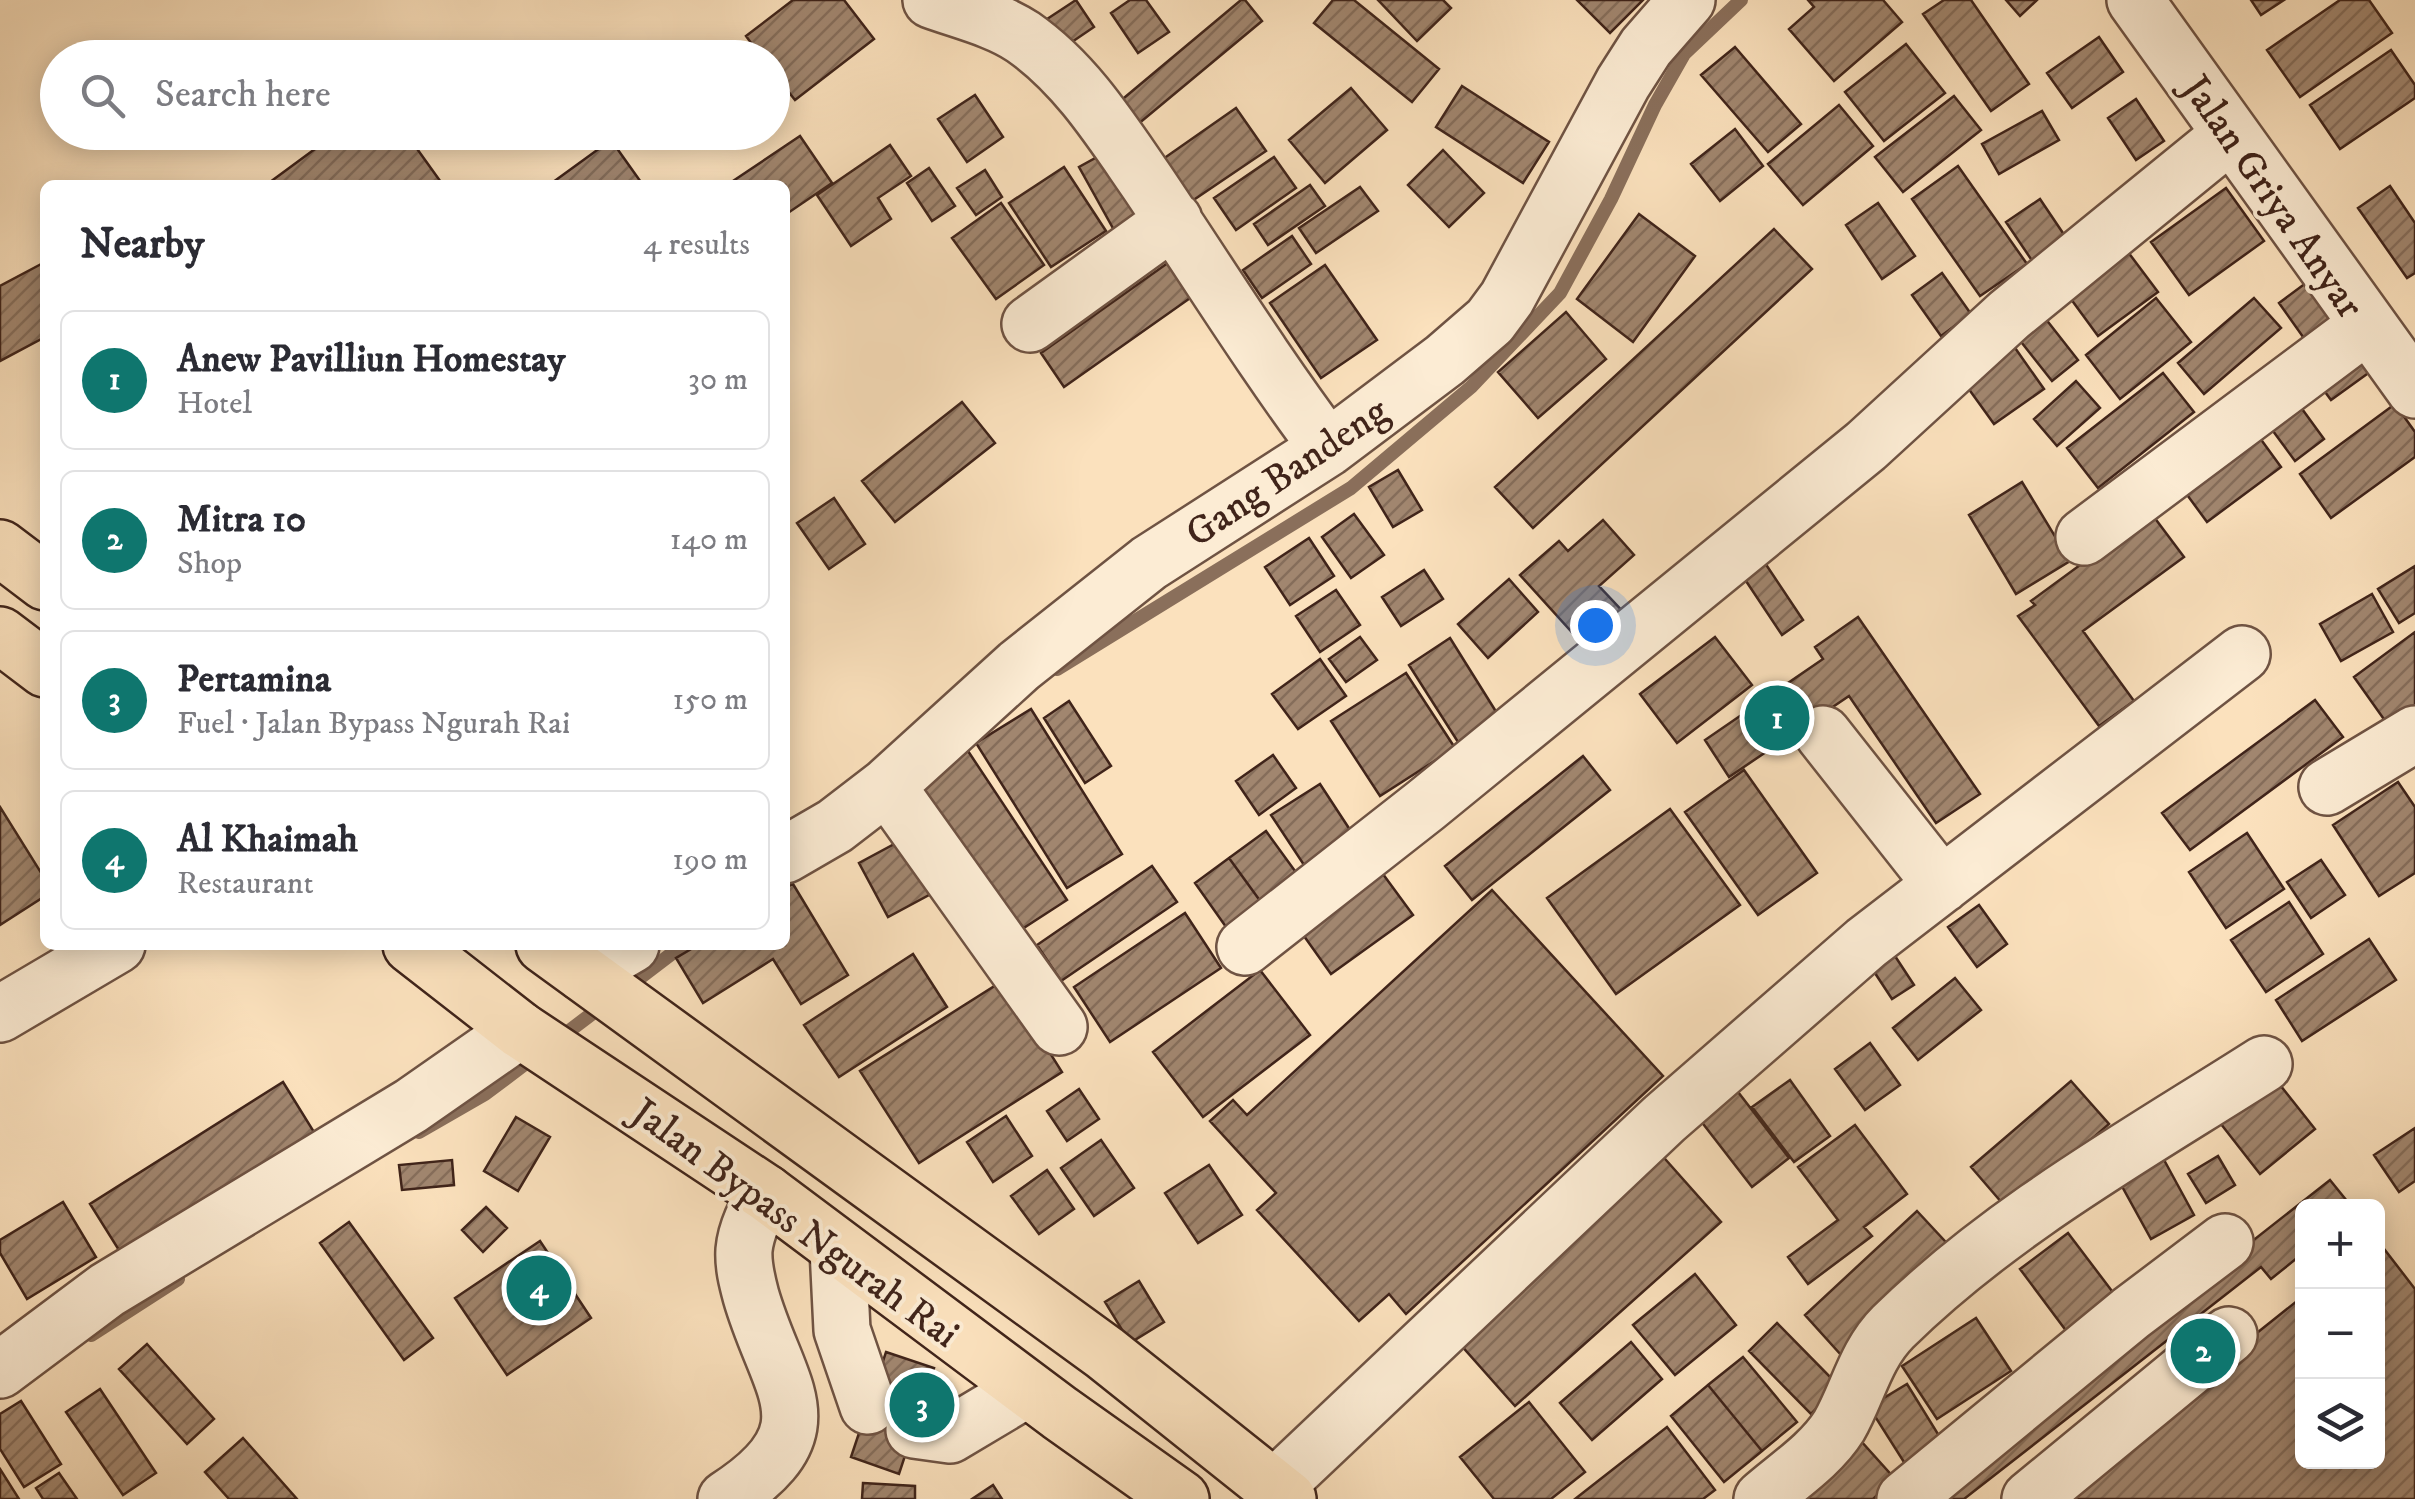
<!DOCTYPE html>
<html lang="en">
<head>
<meta charset="utf-8">
<style>
  body { margin:0; font-family:"IM FELL DW Pica",serif; background:#f7f7f7; color:#2b2b33 }
  .controls { position:absolute; right:30px; bottom:30px; display:grid; overflow:hidden; border-radius:15px; box-shadow:0 5px 25px #0003 }
  .controls button { width:90px; height:90px; display:grid; place-items:center; padding:0; border:0; border-bottom:2px solid #e1e1e2; background:#fff; color:#2b2b33; font:50px sans-serif }
  .you { position:absolute; left:1595px; top:625px; width:35px; height:35px; margin:-25px; border:8px solid #fff; border-radius:50%; background:#1a73e8; box-shadow:0 0 0 15px #1a73e833 }
  .badge { display:grid; place-items:center; width:65px; height:65px; border-radius:50%; background:#0f766e; color:#fff; font-size:32px; font-weight:700 }
  .pin { position:absolute; translate:-50% -50%; border:5px solid #fff; box-shadow:0 2px 10px #0006 }
  .list { margin:0; padding:0; list-style:none }
  h2 { display:flex; justify-content:space-between; align-items:center; height:130px; margin:0; padding:0 40px; font-size:42px }
  h2 small { font-size:32px; font-weight:400; color:#7c7c81 }
  .list li { display:grid; grid-template-columns:65px 1fr auto; gap:30px; align-items:center; box-sizing:border-box; height:140px; margin:0 20px 20px; padding:0 20px; border:2px solid #e1e1e2; border-radius:15px }
  .list b { display:block; font-size:38px; white-space:nowrap }
  .list p { margin:0; font-size:32px; white-space:nowrap; color:#7c7c81 }
  .list em { font-size:32px; font-style:normal; color:#7c7c81 }
  .icon { flex:none; width:55px; height:55px; fill:none; stroke:currentColor; stroke-width:2; stroke-linecap:round; stroke-linejoin:round }
  .map { position:relative; flex:none; width:2415px; height:1499px; overflow:hidden }
  .search { position:absolute; background:#fff; box-shadow:0 5px 25px #0003; left:40px; top:40px; width:750px; height:110px; display:flex; align-items:center; gap:25px; box-sizing:border-box; padding:0 35px; border-radius:55px; color:#7c7c81; font-size:38px }
  .panel { position:absolute; background:#fff; box-shadow:0 5px 25px #0003; left:40px; top:180px; width:750px; height:770px; border-radius:15px }
  .map>svg:first-child { display:block }
  .lines { fill:none; stroke-linecap:round; stroke-linejoin:round }
  .stream { stroke:#8a6f5b; stroke-width:14 }
  .building { fill:url(#building-hatch); stroke:#40241a; stroke-width:2.5 }
  .minor-casing { stroke:#6f5343; stroke-width:60 }
  .highway-casing { stroke:#40241a; stroke-width:60 }
  .minor { stroke:#fcecd4; stroke-width:55 }
  .highway { stroke:#fbe1bd; stroke-width:55 }
  .labels { text-anchor:middle; stroke-width:8; stroke-linejoin:round; paint-order:stroke }
  .street-label { font-size:40px; fill:#40241a; stroke:#fcecd4 }
</style>
</head>
<body>
<div class="map">
<svg width="2415" height="1499" viewBox="0 0 2415 1499">
  <defs>
    <pattern id="building-hatch" width="6" height="6" patternUnits="userSpaceOnUse" patternTransform="scale(2.5)"><rect width="6" height="6" fill="#a1866f"/><path d="M-1 1l2-2M0 6l6-6M5 7l2-2" fill="none" stroke="#856d5a"/></pattern>
  </defs>
  <rect width="100%" height="100%" fill="#fbe1bd"/>
  <filter id="stains"><feTurbulence type="fractalNoise" baseFrequency=".002" numOctaves="4"/><feColorMatrix values="0 0 0 0 .2 0 0 0 0 .09 0 0 0 0 .02 0 0 0 .5 -.17"/></filter>
  <radialGradient id="worn" r=".72"><stop offset=".6" stop-color="#630" stop-opacity="0"/><stop offset="1" stop-color="#630" stop-opacity=".3"/></radialGradient>
  <g class="lines">
    <path class="stream" d="M1057 669 1351 488 1471 387 1560 293 1611 199 1655 105 1684 54 1741 0
      M624 990 683 945
      M556 1041 606 1003
      M419 1132 485 1094 538 1054
      M91 1335 178 1279"/>
  </g>
  <path class="building" d="M793 0H844L874 39 795 100 772 71V58H762L746 36Z
    M1076 0 1094 27 1063 48 1044 21Z
    M1130 0H1146L1169 32 1138 53 1111 13Z
    M1241 0H1245L1262 21 1137 125 1118 103Z
    M1333 0H1354L1439 69 1412 102 1314 23Z
    M1378 0H1443L1451 8 1417 41Z
    M1577 0H1643L1610 33Z
    M1808 0H1883L1902 22 1834 81 1789 29 1814 7Z
    M1944 0H1971L2029 84 1991 111 1923 14Z
    M2006 0H2037L2020 16Z
    M2251 0H2284L2261 15Z
    M2340 0H2369L2392 33 2300 97 2267 50Z
    M2099 37 2123 72 2072 108 2047 73Z
    M1906 44 1945 93 1884 141 1845 92Z
    M1735 47 1801 124 1768 152 1701 75Z
    M2391 50 2415 85V98L2340 149 2310 105Z
    M1462 86 1549 142 1523 183 1436 127Z
    M1351 88 1387 130 1325 183 1289 140Z
    M975 95 1003 137 967 162 938 119Z
    M1954 96 1981 130 1903 192 1875 157Z
    M2136 99 2164 141 2136 160 2108 118Z
    M1839 105 1873 146 1803 205 1768 164Z
    M1236 108 1266 151 1192 201 1163 159Z
    M2042 111 2059 140 1999 174 1982 144Z
    M1735 129 1763 166 1720 201 1691 164Z
    M338 132H405L443 185H266Z
    M800 136 832 183 785 215V185H727Z
    M611 140 643 185H549Z
    M890 145 911 176 878 198 891 219 851 246 817 195Z
    M1119 145 1154 207 1114 230 1079 167Z
    M1443 150 1484 193 1449 227 1408 185Z
    M1274 157 1296 188 1236 230 1214 198Z
    M1958 166 2027 264 1980 296 1912 199Z
    M1064 167 1106 231 1051 267 1009 203Z
    M929 168 955 206 932 221 907 183Z
    M985 170 1002 197 976 215 957 188Z
    M1310 185 1325 206 1268 245 1254 224Z
    M2390 186 2415 223V273L2407 278 2358 208Z
    M1360 187 1378 211 1316 253 1299 228Z
    M2226 188 2264 241 2189 295 2151 242Z
    M2040 199 2071 245 2037 268 2006 222Z
    M1001 203 1044 265 996 299 952 238Z
    M1878 203 1915 256 1882 279 1846 225Z
    M1639 214 1695 256 1633 342 1577 299Z
    M1774 229 1812 269 1533 528 1495 487Z
    M1292 236 1311 264 1262 298 1243 270Z
    M2128 252 2158 292 2098 336 2068 295Z
    M1179 255 1203 289 1064 387 1041 353Z
    M45 262V337L0 361V286Z
    M1325 265 1377 340 1321 378 1270 303Z
    M1942 273 1971 314 1941 336 1912 295Z
    M2310 280 2344 328 2313 351 2279 303Z
    M2156 298 2191 342 2120 399 2086 355Z
    M2254 298 2281 328 2204 394 2178 363Z
    M1566 312 1606 359 1538 418 1498 372Z
    M2045 318 2078 360 2052 381 2018 338Z
    M2354 341 2374 369 2331 400 2311 373Z
    M2013 345 2044 389 1994 424 1963 381Z
    M2163 373 2194 412 2098 488 2067 448Z
    M2076 381 2100 408 2057 446 2034 419Z
    M2289 391 2324 439 2295 461 2259 412Z
    M962 402 995 443 895 522 862 481Z
    M2395 404 2415 432V457L2331 518 2300 474Z
    M2249 423 2281 467 2207 522 2174 477Z
    M1398 470 1422 510 1393 527 1369 487Z
    M2022 482 2070 561 2016 594 1969 515Z
    M834 498 865 544 829 569 797 523Z
    M2151 513 2184 557 2083 631 2134 701 2099 726 2018 616 2035 605 2031 601Z
    M1354 514 1384 555 1351 578 1322 537Z
    M1603 520 1634 555 1599 586 1627 616 1588 650 1520 575 1559 541 1568 551Z
    M1309 538 1334 576 1290 605 1265 567Z
    M1765 563 1803 620 1782 635 1744 578Z
    M2415 566V613L2399 623 2378 589Z
    M1424 570 1443 599 1401 626 1382 597Z
    M1509 579 1538 612 1488 658 1458 624Z
    M1336 590 1360 625 1320 652 1296 616Z
    M2372 594 2393 632 2341 661 2320 624Z
    M1858 617 1980 794 1936 823 1849 696 1729 777 1705 740 1823 659 1815 647Z
    M2415 632V727L2398 739 2354 677Z
    M1360 637 1377 660 1346 682 1329 659Z
    M1715 637 1752 685 1677 743 1640 694Z
    M1450 638 1505 726 1465 753 1409 665Z
    M1320 659 1346 696 1298 729 1272 694Z
    M1406 673 1455 748 1380 796 1331 721Z
    M2315 700 2343 737 2190 850 2162 813Z
    M1069 701 1111 766 1085 783 1044 718Z
    M1031 709 1122 854 1067 888 976 743Z
    M968 751 1067 900 1005 940 907 791Z
    M1273 755 1296 788 1259 815 1236 781Z
    M1583 756 1610 790 1472 900 1445 866Z
    M1744 770 1817 873 1758 915 1685 812Z
    M2398 782 2415 807V873L2379 896 2333 825Z
    M1320 784 1356 839 1308 871 1271 815Z
    M0 807 45 879V896L0 925Z
    M1670 809 1740 905 1616 994 1547 898Z
    M1266 831 1303 882 1266 909 1229 858Z
    M2247 833 2284 889 2226 928 2189 872Z
    M913 834 942 888 888 917 859 863Z
    M1229 858 1266 909 1231 934 1195 883Z
    M2321 860 2345 895 2311 918 2287 882Z
    M1152 866 1177 902 1061 981 1037 945Z
    M1380 870 1413 915 1331 974 1299 929Z
    M793 884 848 975 801 1004 773 959 703 1003 676 958 698 945H785V888Z
    M1492 890 1663 1076 1406 1314 1389 1294 1359 1321 1257 1210 1276 1193 1210 1121 1233 1100 1247 1115Z
    M2289 902 2323 954 2266 992 2231 940Z
    M1979 905 2007 944 1977 967 1948 927Z
    M1185 913 1221 968 1110 1042 1074 987Z
    M2369 939 2396 980 2302 1041 2276 1000Z
    M1893 953 1914 985 1892 999 1871 967Z
    M913 954 947 1007 839 1077 804 1025Z
    M1260 970 1310 1035 1203 1117 1153 1052Z
    M1955 978 1981 1010 1918 1060 1893 1028Z
    M1004 980 1062 1072 919 1163 860 1071Z
    M1870 1043 1900 1085 1865 1110 1835 1069Z
    M2265 1066 2315 1129 2260 1174 2210 1110Z
    M1790 1080 1830 1136 1794 1162 1752 1107Z
    M2071 1081 2109 1124 2009 1211 1971 1167Z
    M283 1082 314 1132 122 1255 90 1204Z
    M1735 1088 1789 1158 1752 1187 1697 1116Z
    M1079 1089 1099 1119 1067 1141 1047 1111Z
    M1006 1116 1032 1156 993 1182 967 1142Z
    M516 1117 550 1137 518 1191 484 1171Z
    M1855 1125 1907 1194 1864 1227 1872 1236 1808 1284 1788 1257 1838 1220 1798 1167Z
    M2415 1128V1181L2399 1192 2374 1155Z
    M1101 1140 1134 1188 1094 1216 1061 1168Z
    M2157 1147 2194 1215 2151 1239 2113 1170Z
    M1658 1151 1721 1222 1515 1406 1452 1335Z
    M2218 1156 2235 1185 2206 1203 2188 1174Z
    M452 1160 454 1185 402 1190 399 1165Z
    M1209 1165 1242 1215 1198 1243 1165 1193Z
    M1047 1170 1074 1209 1039 1234 1011 1196Z
    M2330 1180 2351 1206H2302V1254L2271 1279 2261 1267 1964 1499H1924Z
    M63 1202 96 1257 27 1299 0 1253V1240Z
    M486 1207 507 1228 483 1252 462 1230Z
    M1917 1211 1955 1252 1842 1356 1805 1315Z
    M349 1222 433 1338 404 1360 320 1243Z
    M2068 1233 2121 1303 2073 1340 2020 1269Z
    M540 1241 591 1318 507 1375 455 1298Z
    M2378 1241 2415 1289V1499H2049L2302 1297V1462H2378Z
    M1695 1274 1736 1325 1675 1375 1633 1325Z
    M1139 1281 1164 1322 1130 1343 1105 1302Z
    M1976 1318 2011 1371 1937 1419 1902 1366Z
    M1777 1323 1839 1386 1811 1414 1749 1351Z
    M1631 1342 1662 1379 1592 1440 1560 1403Z
    M147 1344 214 1419 187 1444 119 1369Z
    M886 1352 934 1368 899 1474 851 1457Z
    M1743 1357 1797 1422 1762 1451 1708 1385Z
    M1907 1384 1946 1447 1909 1470 1869 1407Z
    M1708 1385 1762 1451 1724 1482 1671 1416Z
    M100 1389 156 1473 123 1495 66 1412Z
    M21 1401 61 1464 24 1487 0 1449V1414Z
    M1529 1402 1585 1472 1551 1499H1494L1460 1457Z
    M1667 1427 1715 1490 1703 1499H1575Z
    M1852 1431 1895 1479 1873 1499H1777Z
    M243 1438 297 1499H229L205 1472Z
    M0 1469 19 1499H0Z
    M59 1473 77 1499H43L36 1488Z
    M863 1483 915 1486V1499H862Z
    M993 1485 1002 1499H972Z"/>
  <g class="lines">
    <g class="minor-casing">
      <path id="minor" d="M931 0C961 11 996 19 1023 37 1076 74 1111 130 1147 182 1207 271 1264 363 1328 448
        M2135 0 2415 390
        M1030 324 1174 220
        M2084 537 2366 326
        M1823 734 1942 885
        M887 786 1059 1027
        M2327 787 2415 734
        M785 855 835 826 887 786 1019 666 1149 563 1328 448 1445 360 1490 321 1507 298 1623 83 1646 47 1687 0
        M1245 947 1426 805 1866 446 2009 315 2231 134
        M583 973 631 945
        M0 1014 117 945
        M838 1249 842 1330 868 1406
        M0 1370 107 1290 411 1106 520 1030
        M914 1430 950 1435 1027 1389
        M1273 1489 1664 1119 1866 943 2242 654
        M726 1499C834 1429 778 1390 751 1296 747 1281 743 1266 744 1250 746 1229 756 1211 766 1193
        M1762 1499C1787 1477 1821 1455 1839 1426 1858 1393 1865 1355 1893 1327 2002 1220 2137 1145 2264 1064
        M1905 1499 2131 1313 2225 1242
        M2030 1499 2229 1335"/>
    </g>
    <g class="highway-casing">
      <path id="highway" d="M0 548 45 582
        M0 635 45 669
        M411 945 520 1030 766 1193 1060 1413 1181 1499
        M544 945 1105 1353 1288 1499"/>
    </g>
    <use href="#minor" class="minor"/>
    <use href="#highway" class="highway"/>
  </g>
  <g class="labels">
    <g class="street-label">
      <text transform="translate(2274 196) rotate(55)" y="14">Jalan Griya Anyar</text>
      <text transform="translate(1286 471) rotate(-34)" y="14">Gang Bandeng</text>
      <text transform="translate(796 1222) rotate(36)" y="14">Jalan Bypass Ngurah Rai</text>
    </g>
  </g>
  <rect width="100%" height="100%" filter="url(#stains)"/>
  <rect width="100%" height="100%" fill="url(#worn)"/>
</svg>
<div class="controls">
<button>+</button>
<button>−</button>
<button><svg class="icon" aria-label="layers" viewBox="0 0 24 24"><path d="M12 4l9 5-9 5-9-5zM3 14l9 5 9-5"/></svg></button>
</div>
<div class="you"></div>
<div class="pin badge" style="left:1777px;top:718px">1</div>
<div class="pin badge" style="left:2203px;top:1351px">2</div>
<div class="pin badge" style="left:922px;top:1405px">3</div>
<div class="pin badge" style="left:539px;top:1288px">4</div>
<div class="search"><svg class="icon" aria-label="search" viewBox="0 0 24 24"><circle cx="10" cy="10" r="6"/><path d="M15 15l6 6"/></svg>Search here</div>
<section class="panel">
<h2>Nearby<small>4 results</small></h2>
<ul class="list">
<li><span class="badge">1</span><div><b>Anew Pavilliun Homestay</b><p>Hotel</p></div><em>30 m</em></li>
<li><span class="badge">2</span><div><b>Mitra 10</b><p>Shop</p></div><em>140 m</em></li>
<li><span class="badge">3</span><div><b>Pertamina</b><p>Fuel · Jalan Bypass Ngurah Rai</p></div><em>150 m</em></li>
<li><span class="badge">4</span><div><b>Al Khaimah</b><p>Restaurant</p></div><em>190 m</em></li>
</ul>
</section>
</div>
</body>
</html>
